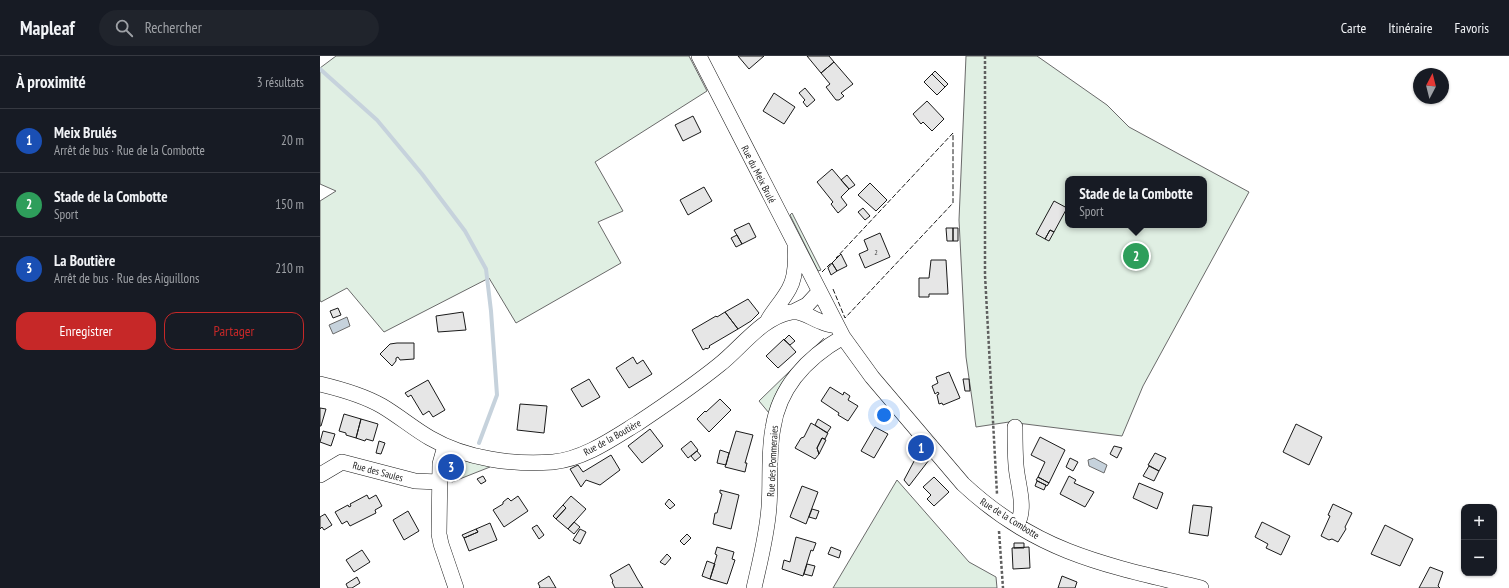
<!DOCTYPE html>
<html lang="fr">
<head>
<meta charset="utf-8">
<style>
  body { margin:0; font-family:"PT Sans Narrow",sans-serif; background:#20242c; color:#f1f3f6 }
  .controls { position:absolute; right:12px; bottom:12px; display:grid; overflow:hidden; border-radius:8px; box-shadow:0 1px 3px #0004 }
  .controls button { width:36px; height:36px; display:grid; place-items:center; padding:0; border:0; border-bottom:1px solid #363941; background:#171b24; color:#f1f3f6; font:20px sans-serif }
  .compass { position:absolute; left:1093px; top:12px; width:36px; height:36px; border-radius:50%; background:#171b24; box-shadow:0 1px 3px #0004; rotate:7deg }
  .you { position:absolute; left:564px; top:359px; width:14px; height:14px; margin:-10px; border:3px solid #fff; border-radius:50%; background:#1a73e8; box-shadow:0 0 0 6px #1a73e833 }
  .badge { display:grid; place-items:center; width:26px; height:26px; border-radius:50%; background:#c62828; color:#fff; font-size:13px; font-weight:700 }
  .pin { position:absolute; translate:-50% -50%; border:2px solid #fff; box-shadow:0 1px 4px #0006 }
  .popup { position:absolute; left:745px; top:120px; width:142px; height:52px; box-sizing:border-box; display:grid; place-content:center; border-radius:8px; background:#171b24; filter:drop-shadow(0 1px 3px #0005); font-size:13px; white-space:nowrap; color:#9ea1a6 }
  .popup b { font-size:15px; color:#f1f3f6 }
  .popup::after { content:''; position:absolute; left:50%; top:100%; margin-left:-8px; border:8px solid transparent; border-top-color:#171b24 }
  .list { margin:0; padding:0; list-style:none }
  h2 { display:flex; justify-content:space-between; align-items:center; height:52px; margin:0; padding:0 16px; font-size:17px }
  h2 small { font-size:13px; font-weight:400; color:#9ea1a6 }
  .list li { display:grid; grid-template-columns:26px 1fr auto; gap:12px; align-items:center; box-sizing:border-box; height:64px; padding:0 16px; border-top:1px solid #363941 }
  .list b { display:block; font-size:15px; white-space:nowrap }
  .list p { margin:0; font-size:13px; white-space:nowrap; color:#9ea1a6 }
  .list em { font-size:13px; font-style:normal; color:#9ea1a6 }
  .actions { display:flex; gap:8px; padding:12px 16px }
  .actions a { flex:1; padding:9px 0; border:1px solid #c62828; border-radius:12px; text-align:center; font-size:14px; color:#c62828 }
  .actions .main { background:#c62828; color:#fff }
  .icon { flex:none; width:22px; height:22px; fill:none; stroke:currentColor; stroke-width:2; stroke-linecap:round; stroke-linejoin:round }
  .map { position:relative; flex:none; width:1189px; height:532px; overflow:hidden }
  header { display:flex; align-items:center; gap:24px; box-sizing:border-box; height:56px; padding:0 20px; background:#171b24; border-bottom:1px solid #363941 }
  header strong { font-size:19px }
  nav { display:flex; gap:22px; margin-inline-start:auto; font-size:14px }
  .search { width:280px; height:36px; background:#20242c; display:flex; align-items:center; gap:10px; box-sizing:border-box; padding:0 14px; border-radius:22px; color:#9ea1a6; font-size:15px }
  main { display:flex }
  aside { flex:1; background:#171b24 }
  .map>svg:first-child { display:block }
  .green { fill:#e0efe3; stroke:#6a6a6a; fill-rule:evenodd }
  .water { fill:#c6d2dc; stroke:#6a6a6a }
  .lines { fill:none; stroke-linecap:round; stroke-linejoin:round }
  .stream { stroke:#c6d2dc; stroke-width:4 }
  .building { fill:#e6e6e6; stroke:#1a1a1a }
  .minor-casing { stroke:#1a1a1a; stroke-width:16 }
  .path { stroke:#5f5f5f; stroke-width:2.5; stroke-dasharray:3 2; stroke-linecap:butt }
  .minor { stroke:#fff; stroke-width:15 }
  .fence { stroke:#1a1a1a; stroke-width:1; stroke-dasharray:5 2; stroke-linecap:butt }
  .labels { text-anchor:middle; stroke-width:3; stroke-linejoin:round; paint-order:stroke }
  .number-label { font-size:8px; fill:#4d4d4d }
  .street-label { font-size:10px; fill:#1a1a1a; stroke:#fff }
</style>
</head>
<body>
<header>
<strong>Mapleaf</strong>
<div class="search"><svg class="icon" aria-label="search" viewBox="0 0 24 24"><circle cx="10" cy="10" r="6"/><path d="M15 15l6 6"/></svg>Rechercher</div>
<nav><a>Carte</a><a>Itinéraire</a><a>Favoris</a></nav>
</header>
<main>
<aside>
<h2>À proximité<small>3 résultats</small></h2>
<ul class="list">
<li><span class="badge" style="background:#1a4fb4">1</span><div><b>Meix Brulés</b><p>Arrêt de bus · Rue de la Combotte</p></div><em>20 m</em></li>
<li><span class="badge" style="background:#2e9e5b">2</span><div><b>Stade de la Combotte</b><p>Sport</p></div><em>150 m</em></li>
<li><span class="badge" style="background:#1a4fb4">3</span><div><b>La Boutière</b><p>Arrêt de bus · Rue des Aiguillons</p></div><em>210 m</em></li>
</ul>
<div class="actions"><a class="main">Enregistrer</a><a>Partager</a></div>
</aside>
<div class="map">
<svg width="1189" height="532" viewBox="0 0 1189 532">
  <rect width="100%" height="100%" fill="#fff"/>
  <path class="green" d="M16 0H369L387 35 275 106 303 155 278 166 301 207 196 267 169 222 64 276 27 232 1 246 0 244V145L16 135 0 128V12Z
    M646 0H717L787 49 809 71 929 136 823 330 802 380 689 366 656 371 646 301 639 164ZM748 123H884V169H748Z
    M472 157 501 214 498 215 470 159Z
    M504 282 475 312 456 338 449 357 439 345Z
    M139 401 170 408V411L132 426 128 423V414L134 415 136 408 130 406 131 403Z
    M577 424 649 506 676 521 677 532H513Z"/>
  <path class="water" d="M27 261 30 270 13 278 9 269Z
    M774 402 787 409 784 417 769 410 768 404Z"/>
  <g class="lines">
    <path class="stream" d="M0 13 57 64 102 118 145 175 166 213 171 255 177 339 159 387"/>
  </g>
  <path class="building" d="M418 0H444L429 13Z
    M487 0H509L514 6 501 17Z
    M514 6 533 28 521 37 524 40 519 44H516L506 31 510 28 501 17Z
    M615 15 628 28 625 31 612 18Z
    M612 18 625 31 617 39 604 26Z
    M485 32 495 44 487 51 483 46 485 44 479 37Z
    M454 37 475 51 464 68 443 55Z
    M607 45 624 63 612 75 603 66 601 68 593 58Z
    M373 60 381 76 363 85 355 69Z
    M512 113 529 133 521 141 527 149 518 157 511 148 513 146 497 126Z
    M527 119 535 129 529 133 521 124Z
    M550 127 567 144 556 155 538 139Z
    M384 131 392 145 368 159 360 144Z
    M734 145 747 152 734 176 730 174 725 183 716 178Z
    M543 152 550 160 545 164 538 156Z
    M429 167 436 181 422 188 414 174Z
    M626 172H633V185H627Z
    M633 172H638V185H633Z
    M730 174 734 176 729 185 725 183Z
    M560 177 570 201 545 212 539 198 548 194 544 184Z
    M417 179 422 188 416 191 411 182Z
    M521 198 527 210 517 215 512 207Z
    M611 204H626L628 238H609V241H599V222H609Z
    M512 207 517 215 511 219 508 212Z
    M428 243 439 257 431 265 418 273 405 256Z
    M18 252 21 259 13 262 10 255Z
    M143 256 146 274 118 276 116 260Z
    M405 256 418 273 389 290 390 291 387 293 386 292 383 294 372 274 396 260 397 261Z
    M469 279 475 285 470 289 464 284Z
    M464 283 476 296 458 312 446 300Z
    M77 287H94V303L80 304 78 301 76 302V305L72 310 60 298 70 288Z
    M313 301 317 308 323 304 332 318 309 332 296 312Z
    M629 316 640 342 623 349 622 347 619 348 617 339 619 338 618 336 615 338 612 330 618 327 616 321Z
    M269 323 280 341 262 351 251 333Z
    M643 323H649L650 335H645Z
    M108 324 125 354 113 361 109 355 103 359 91 339 88 341 85 337Z
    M510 331 523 339 524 336 530 340 528 344 538 350 528 365 518 359 519 357 501 345Z
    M400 343 411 354 389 376 377 363 385 355 386 356Z
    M200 348 227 350 224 377 197 374Z
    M0 352 6 353 1 370H0Z
    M24 358 41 363 36 382 26 379V377L19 375Z
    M41 363 58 368 53 385 46 383 45 385 36 382Z
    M498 363 511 371 507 377 495 369Z
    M491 367 508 377 505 383 502 382 497 392 499 398 495 403 475 392 481 382 484 381Z
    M976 368 1002 381 989 409 963 396Z
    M555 371 568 378 554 402 541 395Z
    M330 373 343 390 322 407 308 390Z
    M3 375 15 378 11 390 0 386Z
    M416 375 433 379 425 407H427L425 416 405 411Z
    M720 381 745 394 729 427 718 421 725 406 711 399Z
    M502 382 506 384 499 398 497 392Z
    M59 385 65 387 61 398 56 397Z
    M371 385 378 394 368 402 361 393Z
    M794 390 802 392 797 402 790 398Z
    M400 394 409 397 406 409 397 407Z
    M600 394 609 404 589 430 584 424Z
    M377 395 381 400 375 405 371 400Z
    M835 397 846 402 839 415 828 409Z
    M291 399 300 414 280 429 266 424 261 431 250 413 258 409 263 416Z
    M750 402 758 406 753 415 746 411Z
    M130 406 136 408 134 415 128 414Z
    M829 410 839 415 834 425 823 420Z
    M163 420 166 425 161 428 157 423Z
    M749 420 756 424 754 427 774 436 765 451 740 438Z
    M614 421 629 436 614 450 607 443 611 439 603 431Z
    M718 421 729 427 727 430 716 424Z
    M717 425 726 429 724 434 715 430Z
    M819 427 843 437 837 453 813 442Z
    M482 430 498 436 486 468 470 461Z
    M400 434 419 439 411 473 393 468 395 457H397L402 438 400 437Z
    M47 439 49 443 56 439 62 450 55 454 56 457 30 470 27 465 22 468 15 456 28 449 29 451 31 450 30 448Z
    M198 440 208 455 184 471 173 454 183 448V446L188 442 191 445Z
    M251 440 266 453 248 473 236 463 246 452 243 449Z
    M349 443 355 449 350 453 345 448Z
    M1013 448 1032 457 1025 471 1026 473 1018 486 1012 483 1009 484 1001 480 1010 460 1008 459Z
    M243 449 246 452 236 463 233 460Z
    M873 449 892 451 888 480 869 477Z
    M492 453 499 455 496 463 489 461Z
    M88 455 99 475 84 484 73 464Z
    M5 458 12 469 4 474 2 471 0 473V461Z
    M254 466 260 471 254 478 248 473Z
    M942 466 970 480 961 499 946 492 948 488 935 481Z
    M170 467 177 484 149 495 144 482 158 476 156 473Z
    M217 469 224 479 219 483 212 472Z
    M1065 469 1093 483 1080 510 1051 498Z
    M156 473 158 476 144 482 142 479Z
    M260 473 266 476 260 488 253 484Z
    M367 478 371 482 364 489 360 485Z
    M476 481 496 487 493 495 491 494 483 520 462 513 464 504 470 506Z
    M694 487H704V492H694Z
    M397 491 414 496 412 503 415 504 407 528 390 523 397 499 395 498Z
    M511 491 521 495 519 502 508 498Z
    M709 491 710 512 693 513 692 492Z
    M42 494 50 506 34 516 26 504Z
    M347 498 351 502 345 509 340 506Z
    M387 505 395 508 390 523 382 520Z
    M309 508 318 524 323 532H295L292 526 293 525 290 519Z
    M487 508 495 510 492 520 484 518Z
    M1110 511 1123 516 1118 530 1120 532H1099Z
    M229 520 236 532H219L220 531 218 527Z
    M742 520 757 526 755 532H738Z
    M37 521 40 527 32 532H28L26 528Z"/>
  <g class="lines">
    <g class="minor-casing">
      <path id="minor" d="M379 0 523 281 552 321 643 428C673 456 710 480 748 495 791 512 836 521 881 532
        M473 256 487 249 499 236
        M448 264C454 254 463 244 469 233 476 221 476 204 475 190
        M0 328C21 333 43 339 62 350 79 360 94 373 110 382 146 403 193 409 233 406 264 403 292 383 318 367 345 349 373 330 399 309 421 292 442 261 471 256 482 254 492 263 502 266 506 268 512 269 516 270
        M695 371C695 384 695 397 696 409 697 427 707 452 697 468
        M125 390 120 408 119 478 121 488 136 532
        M0 419 22 406 95 425 119 426
        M434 532C440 505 447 479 449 451 451 425 448 398 453 372 459 331 488 301 523 281"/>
    </g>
    <path class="path" d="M665 0V219L677 438
      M679 475 683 532"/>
    <use href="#minor" class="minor"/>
    <path class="fence" d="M502 216 511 207
      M513 233 525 262 633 147V77L516 202"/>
  </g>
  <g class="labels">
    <g class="number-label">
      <text x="556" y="199">2</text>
    </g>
    <g class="street-label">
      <text transform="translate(439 118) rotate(63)" y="4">Rue du Meix Brulé</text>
      <text transform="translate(292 381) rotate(-29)" y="4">Rue de la Boutière</text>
      <text transform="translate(452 405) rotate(-87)" y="4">Rue des Pommeraies</text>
      <text transform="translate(58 415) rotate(15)" y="4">Rue des Saules</text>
      <text transform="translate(690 462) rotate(32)" y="4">Rue de la Combotte</text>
    </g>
  </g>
</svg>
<div class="controls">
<button>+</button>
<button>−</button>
</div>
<svg class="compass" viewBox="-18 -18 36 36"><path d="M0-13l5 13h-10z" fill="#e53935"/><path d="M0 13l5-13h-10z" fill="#9ea1a6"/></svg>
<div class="you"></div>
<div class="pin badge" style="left:601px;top:392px;background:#1a4fb4">1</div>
<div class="pin badge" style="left:816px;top:200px;background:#2e9e5b">2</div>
<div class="popup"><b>Stade de la Combotte</b>Sport</div>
<div class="pin badge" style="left:131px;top:411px;background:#1a4fb4">3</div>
</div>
</main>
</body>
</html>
